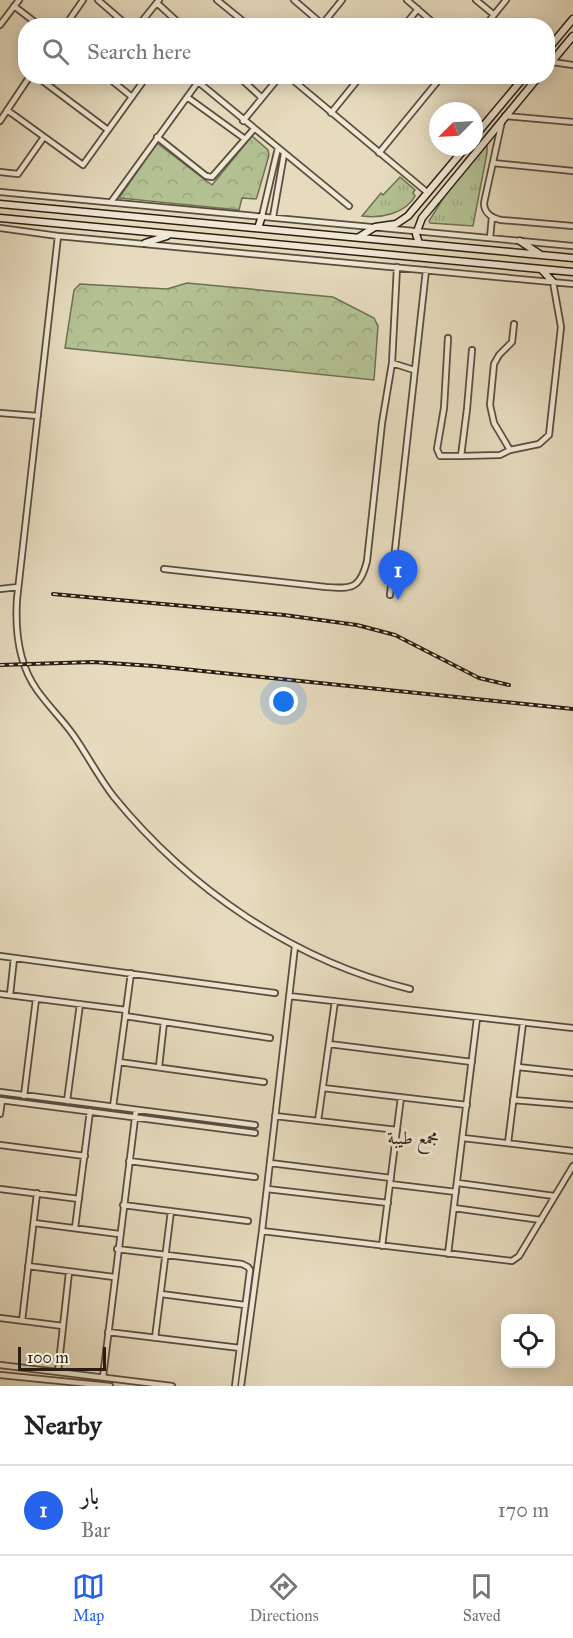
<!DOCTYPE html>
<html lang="en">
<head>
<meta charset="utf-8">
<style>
  body { margin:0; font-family:"IM FELL Great Primer",Amiri,serif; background:#f2f2f2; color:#222 }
  .controls { position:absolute; right:18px; bottom:18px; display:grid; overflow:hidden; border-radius:12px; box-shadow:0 3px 15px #0003 }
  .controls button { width:54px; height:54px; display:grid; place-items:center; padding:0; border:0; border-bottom:2px solid #e0e0e0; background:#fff; color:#222; font:30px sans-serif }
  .compass { position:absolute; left:429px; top:102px; width:54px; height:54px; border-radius:50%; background:#fff; box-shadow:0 3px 15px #0003; rotate:246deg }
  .scale { position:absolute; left:18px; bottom:15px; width:88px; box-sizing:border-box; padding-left:6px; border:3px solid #2a1e12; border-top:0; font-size:16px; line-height:21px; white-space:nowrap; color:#2a1e12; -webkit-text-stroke:4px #efe8d5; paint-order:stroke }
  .you { position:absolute; left:284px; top:702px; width:21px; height:21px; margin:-15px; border:4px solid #fff; border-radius:50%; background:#1a73e8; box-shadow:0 0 0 9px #1a73e833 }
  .badge { display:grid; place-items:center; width:39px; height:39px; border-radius:50%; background:#2563eb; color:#fff; font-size:20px; font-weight:700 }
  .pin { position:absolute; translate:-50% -50px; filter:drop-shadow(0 2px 3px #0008) }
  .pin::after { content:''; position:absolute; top:32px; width:21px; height:18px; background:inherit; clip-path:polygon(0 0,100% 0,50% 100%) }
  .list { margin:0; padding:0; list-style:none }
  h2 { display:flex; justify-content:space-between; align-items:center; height:78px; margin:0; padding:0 24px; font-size:26px }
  h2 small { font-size:20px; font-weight:400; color:#767676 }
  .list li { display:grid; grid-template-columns:39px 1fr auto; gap:18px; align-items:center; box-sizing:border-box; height:90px; padding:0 24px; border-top:2px solid #e0e0e0 }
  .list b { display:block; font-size:22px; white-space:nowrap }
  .list p { margin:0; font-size:20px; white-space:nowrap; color:#767676 }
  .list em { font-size:20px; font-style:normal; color:#767676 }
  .icon { flex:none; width:33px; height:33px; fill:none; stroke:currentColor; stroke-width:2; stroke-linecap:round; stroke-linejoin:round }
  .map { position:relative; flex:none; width:573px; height:1386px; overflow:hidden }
  .search { position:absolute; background:#fff; box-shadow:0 3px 15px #0003; left:18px; right:18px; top:18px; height:66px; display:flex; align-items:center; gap:15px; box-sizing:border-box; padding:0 21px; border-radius:24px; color:#767676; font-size:22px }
  .sheet { height:168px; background:#fff }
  nav { display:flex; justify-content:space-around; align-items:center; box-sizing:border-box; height:84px; border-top:2px solid #e0e0e0; background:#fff; font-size:16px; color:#767676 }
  nav a { display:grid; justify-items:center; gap:3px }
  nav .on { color:#2563eb }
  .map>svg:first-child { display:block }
  .forest { fill:url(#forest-crowns); stroke:#6e7052; stroke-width:1.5 }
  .park { fill:url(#park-tufts); stroke:#6e7052; stroke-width:1.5 }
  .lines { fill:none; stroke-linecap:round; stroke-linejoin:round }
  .street-casing { stroke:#594d3d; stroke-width:8 }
  .secondary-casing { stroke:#2a1e12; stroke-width:9 }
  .street { stroke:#efe8d5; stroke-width:4.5 }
  .secondary { stroke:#efe8d5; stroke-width:6 }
  .rail-casing { stroke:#2a1e12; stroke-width:4 }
  .rail { stroke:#efe8d5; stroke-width:1.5; stroke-dasharray:4.5; stroke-linecap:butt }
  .labels { text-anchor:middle; stroke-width:6; stroke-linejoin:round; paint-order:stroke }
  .neighbourhood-label { font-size:18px; fill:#2a1e12; stroke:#efe8d5 }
</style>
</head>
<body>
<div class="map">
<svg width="573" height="1386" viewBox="0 0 573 1386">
  <defs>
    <pattern id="forest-crowns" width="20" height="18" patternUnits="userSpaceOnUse" patternTransform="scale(1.5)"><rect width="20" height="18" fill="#b3c193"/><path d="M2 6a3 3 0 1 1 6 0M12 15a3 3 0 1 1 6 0" fill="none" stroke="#9aa57e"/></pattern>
    <pattern id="park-tufts" width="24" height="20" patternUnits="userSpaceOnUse" patternTransform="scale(1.5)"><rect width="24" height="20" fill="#b3c193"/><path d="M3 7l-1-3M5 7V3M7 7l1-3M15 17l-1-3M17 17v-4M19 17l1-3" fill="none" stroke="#9aa57e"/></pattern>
  </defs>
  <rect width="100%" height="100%" fill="#e6dbbe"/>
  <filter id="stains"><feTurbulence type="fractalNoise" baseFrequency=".00333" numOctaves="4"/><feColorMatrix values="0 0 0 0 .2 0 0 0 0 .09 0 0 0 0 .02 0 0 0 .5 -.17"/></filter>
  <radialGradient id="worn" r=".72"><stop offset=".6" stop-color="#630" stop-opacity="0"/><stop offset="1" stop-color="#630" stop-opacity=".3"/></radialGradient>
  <path class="forest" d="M252 136 268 150 269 155 257 197 256 199 242 198 239 210 119 198 157 143 212 185Z
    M187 283 333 297 374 318 378 326 374 380 65 348 74 290 80 284 167 289Z"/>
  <path class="park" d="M487 142V153L473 226 430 223 429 221 444 197Z
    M400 177 415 190 413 193 415 196C406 213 381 219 362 216L381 193 383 195Z"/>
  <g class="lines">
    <g class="street-casing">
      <path id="street" d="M98 0 128 26
        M217 0 249 26
        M294 0 322 24
        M407 0 437 26
        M476 0 493 14
        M157 3 182 26
        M14 6 40 26
        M0 25 19 0
        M65 26 83 0
        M138 26 159 0
        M321 26 342 0
        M404 26 418 9
        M485 26 506 0
        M552 62 573 65
        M36 76 108 130
        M106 76 132 97
        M191 76 349 206
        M238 76 262 98
        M288 76 428 193
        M187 97 245 139
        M7 110 83 165 147 76
        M331 113 361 76
        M505 116 573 122
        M0 121 30 76
        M243 121 280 76
        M502 121 484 203C484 213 492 218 501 220L573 226
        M157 137 206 176 212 177 254 129
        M379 153 442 76
        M493 163 573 171
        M0 172 18 174 44 137
        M0 192 573 246
        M111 202 198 82
        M262 216 278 148
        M273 217 284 154
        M0 228 58 236 573 284
        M58 236 17 599C15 630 19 665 37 690 49 707 63 720 74 736 88 756 99 778 114 797 189 889 294 961 410 989
        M490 238 492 217
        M514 324 512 342 499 355 494 364 490 405 494 423 510 450 539 444 549 435 561 327 553 282
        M448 338 444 408 437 449 440 456H461
        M472 350 467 409 461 456 500 455 510 450
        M392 363 397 267
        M0 413 38 416
        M164 569 326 587C352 589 360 589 367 561L382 423 392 363 414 370
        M0 589 18 587
        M390 595 426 270
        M0 956 275 993
        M0 994 126 1010
        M10 995 14 958
        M289 996 573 1028
        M125 1016 270 1038
        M329 1044 472 1062
        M119 1062 264 1082
        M159 1067 164 1022
        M518 1067 573 1073
        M323 1088 467 1105
        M0 1092 255 1125
        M24 1096 36 999
        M0 1100 255 1133
        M513 1100 573 1105
        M67 1101 80 1004
        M113 1107 131 973
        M0 1114 2 1100
        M275 1116 397 1130
        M318 1121 335 1001
        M463 1138 573 1151
        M508 1143 523 1023
        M0 1145 85 1156
        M129 1161 255 1177
        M270 1163 391 1178
        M458 1183 554 1196
        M390 1184 456 1192
        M0 1189 79 1199
        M267 1189 388 1203
        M123 1205 248 1221
        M454 1208 541 1220
        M34 1223 119 1234
        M75 1228 90 1111
        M262 1231 512 1261 519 1256 573 1166
        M382 1246 401 1097
        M117 1249 242 1264 248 1267 250 1270 235 1386
        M448 1254 477 1018
        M28 1266 114 1277
        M161 1294 245 1305
        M0 1318 63 1326
        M22 1321 37 1193
        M108 1332 240 1348
        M155 1338 171 1211
        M0 1365 172 1386
        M58 1372 69 1272
        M0 1375 110 1386
        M103 1377 136 1110
        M241 1386 262 1231 295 946"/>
    </g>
    <g class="secondary-casing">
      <path id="secondary" d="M548 49 573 19
        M548 66 573 36
        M474 137 525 76
        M0 204 573 258
        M0 218 573 272
        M258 228 262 216
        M359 237 375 227 396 224 408 216 466 147
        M520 241 541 255
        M145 243 167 236
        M419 243 416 234 422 218 539 76
        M542 270 553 282"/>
    </g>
    <use href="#street" class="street"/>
    <use href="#secondary" class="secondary"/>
    <g class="rail-casing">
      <path id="rail" d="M53 594 284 615 357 625 395 635 479 678 509 685
        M0 665 93 662 154 666 573 709"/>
    </g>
    <use href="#rail" class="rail"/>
  </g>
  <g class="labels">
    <g class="neighbourhood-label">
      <text x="413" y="1144">مجمع طيبة</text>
    </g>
  </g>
  <rect width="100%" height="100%" filter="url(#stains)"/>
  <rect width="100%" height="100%" fill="url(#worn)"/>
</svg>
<div class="controls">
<button><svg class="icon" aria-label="locate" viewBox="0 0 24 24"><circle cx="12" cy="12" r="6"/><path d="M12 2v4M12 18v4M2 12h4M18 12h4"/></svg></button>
</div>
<svg class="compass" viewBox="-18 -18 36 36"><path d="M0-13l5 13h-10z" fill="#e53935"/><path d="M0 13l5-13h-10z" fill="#767676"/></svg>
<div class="scale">100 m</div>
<div class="you"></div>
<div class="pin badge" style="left:398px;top:600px">1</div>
<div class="search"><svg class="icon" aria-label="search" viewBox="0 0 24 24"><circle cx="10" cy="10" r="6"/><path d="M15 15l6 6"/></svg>Search here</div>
</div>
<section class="sheet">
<h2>Nearby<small></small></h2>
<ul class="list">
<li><span class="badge">1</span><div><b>بار</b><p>Bar</p></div><em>170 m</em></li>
</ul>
</section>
<nav>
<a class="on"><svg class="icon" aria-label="map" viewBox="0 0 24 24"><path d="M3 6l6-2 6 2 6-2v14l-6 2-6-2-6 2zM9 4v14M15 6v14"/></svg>Map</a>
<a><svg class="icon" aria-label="directions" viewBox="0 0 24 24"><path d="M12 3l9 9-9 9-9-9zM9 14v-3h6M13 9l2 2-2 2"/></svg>Directions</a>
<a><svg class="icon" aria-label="saved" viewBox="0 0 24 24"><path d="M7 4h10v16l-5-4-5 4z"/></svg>Saved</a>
</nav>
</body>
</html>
